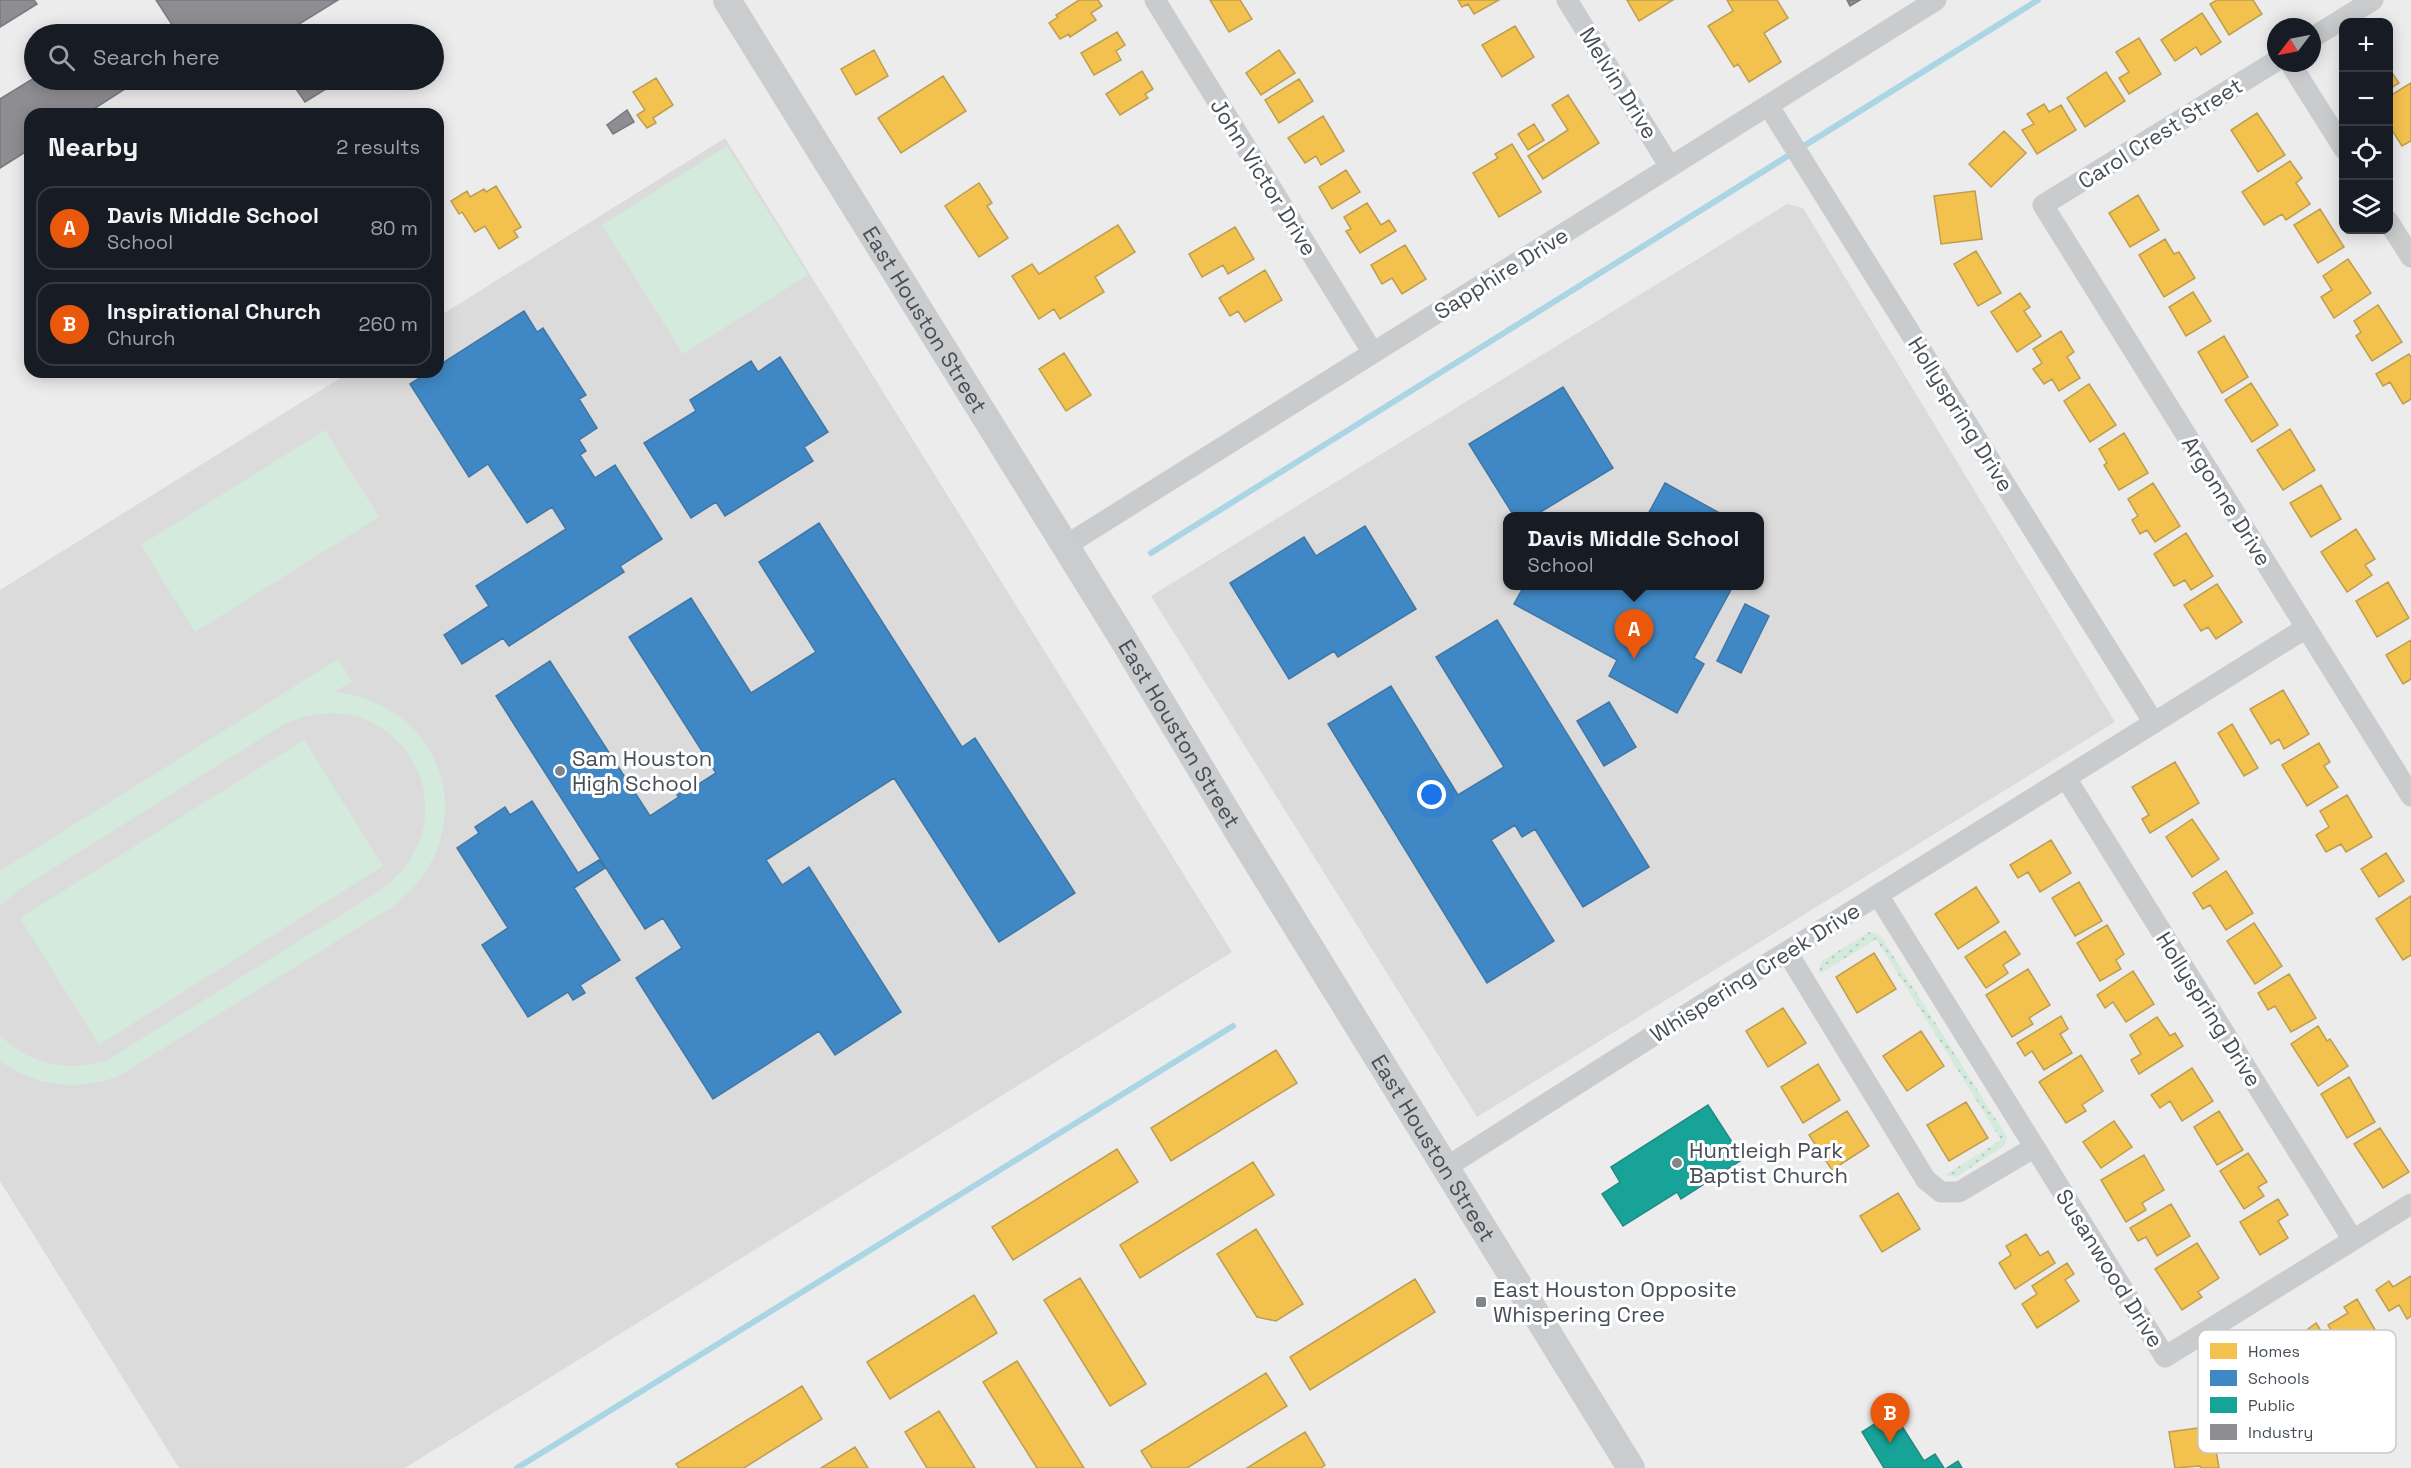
<!DOCTYPE html>
<html lang="en">
<head>
<meta charset="utf-8">
<style>
  body { margin:0; font-family:"Space Grotesk",sans-serif; background:#20242c; color:#f1f3f6 }
  .controls { position:absolute; right:18px; top:18px; display:grid; overflow:hidden; border-radius:12px; box-shadow:0 3px 15px #0003 }
  .controls button { width:54px; height:54px; display:grid; place-items:center; padding:0; border:0; border-bottom:2px solid #363941; background:#171b24; color:#f1f3f6; font:30px sans-serif }
  .compass { position:absolute; left:2267px; top:18px; width:54px; height:54px; border-radius:50%; background:#171b24; box-shadow:0 3px 15px #0003; rotate:238deg }
  .you { position:absolute; left:1432px; top:795px; width:21px; height:21px; margin:-15px; border:4px solid #fff; border-radius:50%; background:#1a73e8; box-shadow:0 0 0 9px #1a73e833 }
  .badge { display:grid; place-items:center; width:39px; height:39px; border-radius:50%; background:#ea580c; color:#fff; font-size:20px; font-weight:700 }
  .pin { position:absolute; translate:-50% -50px; filter:drop-shadow(0 2px 3px #0008) }
  .pin::after { content:''; position:absolute; top:32px; width:21px; height:18px; background:inherit; clip-path:polygon(0 0,100% 0,50% 100%) }
  .popup { position:absolute; left:1503px; top:512px; width:261px; height:78px; box-sizing:border-box; display:grid; place-content:center; border-radius:12px; background:#171b24; filter:drop-shadow(0 2px 4px #0005); font-size:20px; white-space:nowrap; color:#9ea1a6 }
  .popup b { font-size:22px; color:#f1f3f6 }
  .popup::after { content:''; position:absolute; left:50%; top:100%; margin-left:-12px; border:12px solid transparent; border-top-color:#171b24 }
  .list { margin:0; padding:0; list-style:none }
  h2 { display:flex; justify-content:space-between; align-items:center; height:78px; margin:0; padding:0 24px; font-size:26px }
  h2 small { font-size:20px; font-weight:400; color:#9ea1a6 }
  .list li { display:grid; grid-template-columns:39px 1fr auto; gap:18px; align-items:center; box-sizing:border-box; height:84px; margin:0 12px 12px; padding:0 12px; border:2px solid #363941; border-radius:18px }
  .list b { display:block; font-size:22px; white-space:nowrap }
  .list p { margin:0; font-size:20px; white-space:nowrap; color:#9ea1a6 }
  .list em { font-size:20px; font-style:normal; color:#9ea1a6 }
  .icon { flex:none; width:33px; height:33px; fill:none; stroke:currentColor; stroke-width:2; stroke-linecap:round; stroke-linejoin:round }
  .map { position:relative; flex:none; width:2411px; height:1468px; overflow:hidden }
  .search { position:absolute; background:#171b24; box-shadow:0 3px 15px #0003; left:24px; top:24px; width:420px; height:66px; display:flex; align-items:center; gap:15px; box-sizing:border-box; padding:0 21px; border-radius:33px; color:#9ea1a6; font-size:22px }
  .panel { position:absolute; background:#171b24; box-shadow:0 3px 15px #0003; left:24px; top:108px; width:420px; height:270px; border-radius:18px }
  .map>svg:first-child { display:block }
  .education { fill:#dbdbdb; fill-rule:evenodd }
  .grass { fill:url(#grass-dots) }
  .park { fill:#d3eadd }
  .homes { fill:#f2c14e; stroke:#be9e51; stroke-width:1.5 }
  .schools { fill:#3f88c5; stroke:#4177a4; stroke-width:1.5 }
  .public { fill:#17a398; stroke:#258a84; stroke-width:1.5 }
  .industry { fill:#8d8d92; stroke:#787a80; stroke-width:1.5 }
  .lines { fill:none; stroke-linecap:round; stroke-linejoin:round }
  .stream { stroke:#aad5e5; stroke-width:6 }
  .minor { stroke:#c9cbcd; stroke-width:21 }
  .secondary { stroke:#caccce; stroke-width:28 }
  .poi-dot { fill:#80858b; stroke:#fff; stroke-width:2 }
  .labels { text-anchor:middle; stroke-width:6; stroke-linejoin:round; paint-order:stroke }
  .street-label { font-size:22px; fill:#464e57; stroke:#fff }
  .poi-label { font-size:22px; fill:#464e57; stroke:#fff; text-anchor:start }
  .key { fill:#fff; stroke:#c8cacd; stroke-width:1.5 }
  .key-label { font-size:16px; fill:#464e57 }
</style>
</head>
<body>
<div class="map">
<svg width="2411" height="1468" viewBox="0 0 2411 1468">
  <defs>
    <pattern id="grass-dots" width="8" height="8" patternUnits="userSpaceOnUse" patternTransform="scale(1.5)"><rect width="8" height="8" fill="#d3eadd"/><path d="M2 2h.1M6 6h.1" fill="none" stroke="#b6cac0" stroke-width="1.8" stroke-linecap="round"/></pattern>
  </defs>
  <rect width="100%" height="100%" fill="#edecec"/>
  <path class="education" d="M725 138 1232 952 405 1468H179L0 1181V590L350 372H438V317Z
    M1787 204 1803 208 2115 722 1477 1117 1151 596ZM1508 516H1760V586H1508Z"/>
  <path class="grass" d="M1869 932 1875 933 1882 938 2007 1137 2004 1146 1956 1177 1945 1175 2001 1140 1876 939 1820 974 1819 968 1822 961Z"/>
  <path class="park" d="M727 146 808 275 683 354 602 225Z
    M325 430 379 517 195 632 141 545Z
    M338 659 352 681 334 692C450 705 485 837 392 907L117 1077C75 1091 36 1087 0 1061V1035C30 1065 69 1073 109 1059L381 890C483 814 392 668 279 727L20 889 0 906V871Z
    M304 740 383 866 99 1045 20 918Z"/>
  <path class="homes" d="M1079 0H1098L1102 6 1091 13 1096 20 1070 37 1069 34 1060 39 1049 23 1058 17 1056 15Z
    M1210 0H1240L1252 19 1229 32Z
    M1458 0H1499L1474 14 1468 4 1462 7Z
    M1627 0H1673L1639 21Z
    M1727 0H1777L1788 18 1764 33 1781 62 1749 82 1738 64 1734 67 1708 26 1733 11Z
    M2217 0H2253L2262 14 2229 35 2210 4Z
    M2202 13 2221 42 2201 55 2196 47 2175 61 2161 40Z
    M1515 26 1534 57 1502 77 1482 45Z
    M1117 32 1125 45 1116 51 1121 60 1094 75 1081 53Z
    M2139 38 2161 74 2129 94 2119 78 2129 72 2116 52Z
    M874 50 888 76 856 95 841 69Z
    M1279 50 1295 73 1261 95 1246 73Z
    M2388 67 2399 83 2388 90Z
    M1142 71 1153 89 1145 94 1148 98 1120 115 1106 94Z
    M2106 72 2125 101 2085 127 2067 98Z
    M943 76 966 111 901 153 878 118Z
    M656 78 673 105 653 118 656 123 647 128 637 115 645 110 633 92Z
    M1299 79 1313 101 1279 123 1265 100Z
    M2411 83V141L2402 146 2388 124V97Z
    M1568 95 1599 143 1543 179 1528 156 1568 130 1552 105Z
    M2044 104 2049 112 2061 105 2076 130 2037 154 2022 130 2034 124 2027 114Z
    M2257 113 2285 155 2258 172 2231 130Z
    M1323 116 1344 151 1321 165 1316 156 1305 163 1288 138Z
    M1534 124 1544 140 1528 150 1518 134Z
    M2004 131 2026 153 1991 187 1969 164Z
    M1512 144 1541 192 1499 217 1473 173 1498 158 1495 154Z
    M2290 161 2302 178 2296 183 2310 204 2286 220 2282 214 2264 225 2242 192Z
    M1346 170 1360 192 1332 209 1319 187Z
    M979 183 992 203 987 206 1008 238 979 257 945 206Z
    M496 186 521 227 514 231 518 237 499 249 485 226 475 232 462 212 459 214 451 201 467 191 470 197 484 189 486 192Z
    M1975 191 1982 239 1941 244 1934 196Z
    M2138 195 2159 230 2130 247 2109 213Z
    M1367 203 1381 225 1389 220 1396 231 1360 253 1346 231 1351 229 1344 217Z
    M2320 209 2344 247 2318 263 2294 225Z
    M1118 225 1135 252 1095 277 1104 292 1060 319 1054 309 1039 319 1012 276 1032 264 1039 274Z
    M1235 227 1254 259 1228 274 1223 265 1202 277 1189 254Z
    M2165 239 2174 254 2179 252 2195 278 2164 297 2139 255Z
    M1405 245 1426 279 1402 294 1392 278 1382 284 1371 265Z
    M1976 251 2001 293 1978 306 1954 264Z
    M2348 259 2371 293 2334 318 2321 297 2332 290 2323 276Z
    M1265 270 1282 300 1245 322 1238 311 1230 316 1219 298Z
    M2193 292 2211 321 2186 336 2169 307Z
    M2020 293 2030 307 2024 311 2041 336 2017 352 1991 312Z
    M2378 305 2402 342 2372 361 2356 336 2361 332 2354 321Z
    M2061 331 2074 352 2067 357 2080 378 2059 391 2052 379 2044 384 2033 369 2042 363 2033 349Z
    M2224 336 2248 377 2222 393 2198 352Z
    M1064 353 1091 395 1066 411 1039 369Z
    M2409 354 2411 357V399L2403 404 2390 382 2383 386 2376 374Z
    M2251 383 2278 425 2252 442 2225 400Z
    M2089 384 2116 425 2090 442 2064 401Z
    M2290 429 2315 470 2283 490 2257 450Z
    M2124 433 2148 473 2119 490 2104 465 2107 463 2099 449Z
    M2153 483 2180 526 2155 542 2147 530 2140 534 2132 520 2138 516 2128 499Z
    M2321 485 2341 519 2311 537 2290 503Z
    M2356 529 2375 559 2365 565 2372 575 2347 592 2321 552Z
    M2186 533 2213 576 2191 590 2185 580 2174 586 2154 554Z
    M2388 582 2409 618 2377 637 2356 601Z
    M2217 584 2242 622 2216 639 2208 627 2201 631 2184 605Z
    M2411 640V679L2403 684 2386 655Z
    M2283 690 2309 734 2284 749 2279 739 2271 744 2250 709Z
    M2232 724 2258 768 2244 776 2218 733Z
    M2319 743 2330 762 2324 766 2338 787 2307 806 2282 765Z
    M2175 762 2199 803 2150 833 2142 819 2149 815 2132 787Z
    M2347 795 2372 837 2346 852 2341 844 2326 852 2316 835 2329 827 2320 811Z
    M2192 819 2219 859 2192 877 2166 837Z
    M2051 840 2071 873 2040 892 2028 872 2018 878 2010 865Z
    M2386 853 2404 881 2379 897 2361 869Z
    M2226 871 2253 913 2226 930 2210 905 2203 909 2193 893Z
    M2079 882 2102 921 2075 936 2052 898Z
    M1976 887 1999 922 1958 949 1935 914Z
    M2411 896V955L2403 960 2376 919Z
    M2254 923 2282 966 2255 984 2227 941Z
    M2107 925 2124 954 2116 960 2121 969 2100 981 2077 943Z
    M2005 931 2020 954 2003 965 2008 973 1986 988 1965 957Z
    M1874 953 1896 989 1857 1013 1836 977Z
    M2028 969 2050 1005 2029 1018 2033 1024 2012 1037 1986 995Z
    M2133 971 2154 1004 2126 1022 2113 1002 2105 1008 2097 995Z
    M2289 974 2316 1018 2291 1032 2275 1006 2268 1010 2258 993Z
    M1783 1008 1806 1043 1768 1067 1746 1031Z
    M2061 1016 2068 1029 2060 1034 2072 1053 2044 1070 2032 1051 2025 1056 2017 1043Z
    M2157 1017 2170 1036 2175 1033 2183 1046 2139 1074 2131 1060 2141 1054 2130 1035Z
    M2318 1026 2327 1041 2330 1039 2348 1066 2318 1086 2291 1044Z
    M1921 1031 1944 1066 1907 1091 1883 1056Z
    M1276 1050 1297 1083 1171 1161 1151 1128Z
    M2081 1055 2103 1091 2082 1105 2086 1111 2066 1123 2039 1082Z
    M1818 1064 1840 1100 1803 1123 1781 1087Z
    M2192 1068 2213 1101 2182 1121 2170 1101 2160 1108 2151 1095Z
    M2349 1077 2375 1122 2347 1138 2321 1094Z
    M1966 1102 1988 1138 1949 1161 1927 1125Z
    M1847 1111 1869 1146 1832 1170 1809 1135Z
    M2219 1111 2243 1150 2217 1165 2194 1127Z
    M2114 1121 2132 1147 2101 1168 2083 1142Z
    M2380 1128 2409 1172 2383 1188 2354 1144Z
    M1117 1149 1138 1182 1013 1260 992 1227Z
    M2248 1153 2267 1182 2258 1187 2264 1196 2244 1209 2220 1171Z
    M2144 1155 2164 1190 2142 1203 2146 1210 2126 1222 2101 1180Z
    M1253 1162 1274 1195 1140 1278 1120 1245Z
    M1898 1193 1920 1229 1882 1252 1860 1216Z
    M2278 1199 2288 1215 2278 1221 2288 1238 2260 1255 2240 1222Z
    M2171 1204 2190 1236 2157 1256 2146 1237 2138 1241 2130 1228Z
    M1256 1229 1303 1304 1276 1321 1257 1317 1217 1254Z
    M2026 1234 2040 1256 2048 1251 2055 1263 2015 1289 1999 1263 2011 1255 2006 1246Z
    M2197 1243 2219 1278 2198 1292 2202 1297 2182 1310 2155 1269Z
    M2067 1263 2074 1274 2065 1280 2079 1301 2037 1328 2022 1304 2037 1294 2032 1286Z
    M2411 1276V1316L2407 1319 2399 1305 2389 1311 2376 1290 2389 1281 2393 1287Z
    M1080 1278 1146 1384 1110 1406 1044 1300Z
    M1415 1279 1435 1312 1310 1390 1290 1357Z
    M974 1295 997 1333 890 1399 867 1362Z
    M2357 1299 2380 1338 2348 1358 2328 1325 2348 1313 2344 1307Z
    M2316 1323 2341 1362 2309 1382 2288 1350 2308 1338 2304 1332Z
    M2277 1348 2302 1387 2271 1407 2250 1374 2269 1362 2265 1356Z
    M1017 1361 1084 1468H1037L983 1382Z
    M1266 1373 1287 1406 1187 1468H1152L1141 1451Z
    M2245 1384 2270 1422 2239 1443 2217 1409 2234 1398 2230 1394Z
    M802 1386 822 1419 744 1468H679L676 1464Z
    M939 1411 975 1468H927L905 1432Z
    M2212 1426 2219 1468H2201L2200 1466 2175 1468 2169 1432Z
    M1305 1432 1325 1465 1321 1468H1247Z
    M855 1447 868 1468H821Z"/>
  <path class="schools" d="M524 311 537 332 543 328 586 395 579 399 597 428 579 440 586 451 580 455 595 478 615 465 662 539 620 566 624 572 509 646 503 638 462 664 444 635 489 606 476 586 566 529 552 507 527 523 488 464 469 477 410 384 429 372H438V366Z
    M780 357 828 432 804 447 813 461 725 516 716 502 691 518 644 443 696 411 690 400 751 361 758 372Z
    M1563 387 1613 468 1534 516H1514L1469 444Z
    M1665 483 1725 516H1647Z
    M819 523 962 747 975 738 1075 893 999 942 894 778 766 860 782 885 809 867 901 1012 835 1055 819 1031 713 1099 636 978 682 948 663 918 645 929 496 696 550 661 650 816 679 797 677 795 686 789 688 791 716 773 629 637 691 598 751 693 816 652 759 562Z
    M1365 526 1416 609 1338 657 1334 651 1289 679 1230 583 1304 537 1316 556Z
    M1524 586H1627L1639 592 1642 586H1733L1694 658 1704 664 1677 713 1609 676 1617 660 1514 604Z
    M1745 604 1769 616 1741 673 1717 661Z
    M1497 620 1649 867 1583 907 1535 829 1522 837 1515 825 1491 840 1554 941 1487 983 1328 724 1391 686 1458 795 1504 767 1436 657Z
    M1609 702 1636 747 1604 766 1577 721Z
    M532 801 578 873 599 860 605 868 574 888 620 960 580 985 585 993 573 1000 568 992 528 1017 482 945 508 928 457 848 479 833 475 827 505 807 510 815Z"/>
  <path class="public" d="M1708 1105 1743 1159 1681 1199 1677 1192 1623 1226 1602 1194 1620 1182 1611 1167Z
    M1893 1412 1924 1461 1935 1454 1944 1468H1884L1862 1432Z
    M1958 1461 1962 1468H1947Z"/>
  <path class="industry" d="M0 0H34L37 4 0 27Z
    M156 0H338L283 34H178Z
    M1847 0H1860L1850 6Z
    M34 78V80H128L131 85 86 114H30V149L0 168V99Z
    M298 80H331L334 84 305 102 292 83Z
    M627 110 634 122 613 134 607 125Z"/>
  <g class="lines">
    <path class="stream" d="M1151 553 2038 0
      M517 1468 1233 1026"/>
    <path class="minor" d="M1155 0 1373 353
      M1567 0 1670 167
      M2312 38 2373 0
      M2276 61 2043 205 2411 796
      M2290 63 2344 149
      M1768 105 2154 723
      M2388 221 2411 257
      M1065 546 1936 0
      M2066 778 2353 1240
      M1878 895 2165 1357 2411 1204
      M1787 952 1926 1180 1941 1192H1959L2035 1147
      M1445 1168 1722 992 2306 628"/>
    <path class="secondary" id="s1" d="M727 0 1120 634 1241 836 1631 1468"/>
  </g>
  <g class="poi-dot">
    <circle cx="560" cy="771" r="6"/>
    <circle cx="1677" cy="1163" r="6"/>
    <rect x="1475" y="1296" width="12" height="12" rx="3"/>
  </g>
  <g class="labels">
    <g class="street-label">
      <text transform="translate(1619 83) rotate(58)" y="8">Melvin Drive</text>
      <text transform="translate(2160 133) rotate(-32)" y="8">Carol Crest Street</text>
      <text transform="translate(1264 177) rotate(58)" y="8">John Victor Drive</text>
      <text transform="translate(1501 273) rotate(-32)" y="8">Sapphire Drive</text>
      <text dy="8" stroke="none"><textPath href="#s1" startOffset="376">East Houston Street</textPath></text>
      <text transform="translate(1961 414) rotate(58)" y="8">Hollyspring Drive</text>
      <text transform="translate(2227 501) rotate(58)" y="8">Argonne Drive</text>
      <text dy="8" stroke="none"><textPath href="#s1" startOffset="862">East Houston Street</textPath></text>
      <text transform="translate(1755 972) rotate(-32)" y="8">Whispering Creek Drive</text>
      <text transform="translate(2209 1009) rotate(58)" y="8">Hollyspring Drive</text>
      <text dy="8" stroke="none"><textPath href="#s1" startOffset="1348">East Houston Street</textPath></text>
      <text transform="translate(2110 1268) rotate(58)" y="8">Susanwood Drive</text>
    </g>
    <g class="poi-label">
      <text x="572" y="766">Sam Houston<tspan x="572" dy="25">High School</tspan></text>
      <text x="1689" y="1158">Huntleigh Park<tspan x="1689" dy="25">Baptist Church</tspan></text>
      <text x="1493" y="1297">East Houston Opposite<tspan x="1493" dy="25">Whispering Cree</tspan></text>
    </g>
  </g>
  <rect x="2198" y="1330" width="198" height="123" rx="9" class="key"/>
  <rect x="2210" y="1343" width="27" height="16" fill="#f2c14e"/>
  <rect x="2210" y="1370" width="27" height="16" fill="#3f88c5"/>
  <rect x="2210" y="1397" width="27" height="16" fill="#17a398"/>
  <rect x="2210" y="1424" width="27" height="16" fill="#8d8d92"/>
  <g class="key-label">
    <text x="2248" y="1357">Homes</text>
    <text x="2248" y="1384">Schools</text>
    <text x="2248" y="1411">Public</text>
    <text x="2248" y="1438">Industry</text>
  </g>
</svg>
<div class="controls">
<button>+</button>
<button>−</button>
<button><svg class="icon" aria-label="locate" viewBox="0 0 24 24"><circle cx="12" cy="12" r="6"/><path d="M12 2v4M12 18v4M2 12h4M18 12h4"/></svg></button>
<button><svg class="icon" aria-label="layers" viewBox="0 0 24 24"><path d="M12 4l9 5-9 5-9-5zM3 14l9 5 9-5"/></svg></button>
</div>
<svg class="compass" viewBox="-18 -18 36 36"><path d="M0-13l5 13h-10z" fill="#e53935"/><path d="M0 13l5-13h-10z" fill="#9ea1a6"/></svg>
<div class="you"></div>
<div class="pin badge" style="left:1634px;top:659px">A</div>
<div class="popup"><b>Davis Middle School</b>School</div>
<div class="pin badge" style="left:1890px;top:1443px">B</div>
<div class="search"><svg class="icon" aria-label="search" viewBox="0 0 24 24"><circle cx="10" cy="10" r="6"/><path d="M15 15l6 6"/></svg>Search here</div>
<section class="panel">
<h2>Nearby<small>2 results</small></h2>
<ul class="list">
<li><span class="badge">A</span><div><b>Davis Middle School</b><p>School</p></div><em>80 m</em></li>
<li><span class="badge">B</span><div><b>Inspirational Church</b><p>Church</p></div><em>260 m</em></li>
</ul>
</section>
</div>
</body>
</html>
